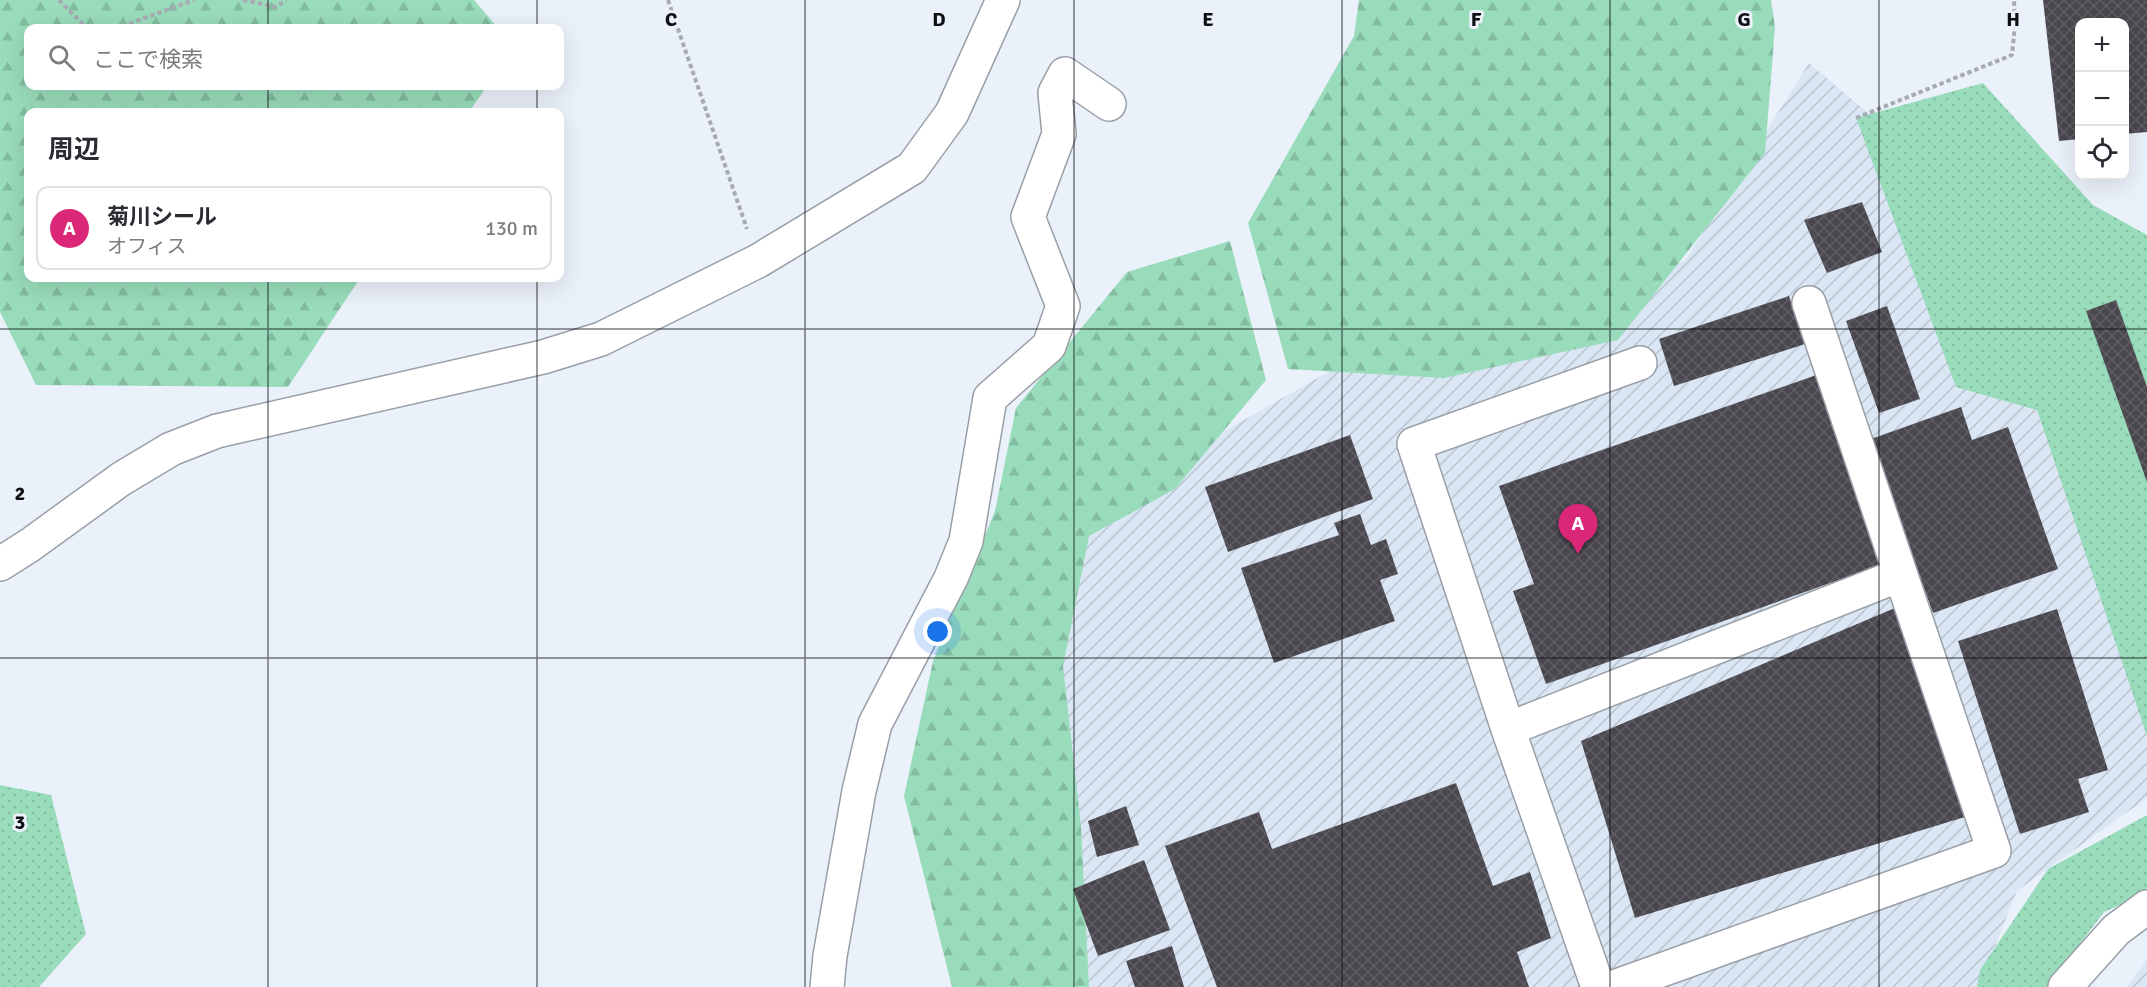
<!DOCTYPE html>
<html lang="ja">
<head>
<meta charset="utf-8">
<style>
  body { margin:0; font-family:Signika,"Noto Sans JP",sans-serif; background:#f2f2f3; color:#2b2b33 }
  .controls { position:absolute; right:18px; top:18px; display:grid; overflow:hidden; border-radius:12px; box-shadow:0 6px 24px #0002 }
  .controls button { width:54px; height:54px; display:grid; place-items:center; padding:0; border:0; border-bottom:2px solid #e1e1e2; background:#fff; color:#2b2b33; font:30px sans-serif }
  .you { position:absolute; left:938px; top:632px; width:21px; height:21px; margin:-15px; border:4px solid #fff; border-radius:50%; background:#1a73e8; box-shadow:0 0 0 9px #1a73e833 }
  .badge { display:grid; place-items:center; width:39px; height:39px; border-radius:50%; background:#db2777; color:#fff; font-size:20px; font-weight:700 }
  .pin { position:absolute; translate:-50% -50px; filter:drop-shadow(0 2px 3px #0008) }
  .pin::after { content:''; position:absolute; top:32px; width:21px; height:18px; background:inherit; clip-path:polygon(0 0,100% 0,50% 100%) }
  .list { margin:0; padding:0; list-style:none }
  h2 { display:flex; justify-content:space-between; align-items:center; height:78px; margin:0; padding:0 24px; font-size:26px }
  h2 small { font-size:20px; font-weight:400; color:#7c7c81 }
  .list li { display:grid; grid-template-columns:39px 1fr auto; gap:18px; align-items:center; box-sizing:border-box; height:84px; margin:0 12px 12px; padding:0 12px; border:2px solid #e1e1e2; border-radius:12px }
  .list b { display:block; font-size:22px; white-space:nowrap }
  .list p { margin:0; font-size:20px; white-space:nowrap; color:#7c7c81 }
  .list em { font-size:20px; font-style:normal; color:#7c7c81 }
  .icon { flex:none; width:33px; height:33px; fill:none; stroke:currentColor; stroke-width:2; stroke-linecap:round; stroke-linejoin:round }
  .map { position:relative; flex:none; width:2147px; height:987px; overflow:hidden }
  .search { position:absolute; background:#fff; box-shadow:0 6px 24px #0002; left:24px; top:24px; width:540px; height:66px; display:flex; align-items:center; gap:15px; box-sizing:border-box; padding:0 21px; border-radius:12px; color:#7c7c81; font-size:22px }
  .panel { position:absolute; background:#fff; box-shadow:0 6px 24px #0002; left:24px; top:108px; width:540px; height:174px; border-radius:12px }
  .map>svg:first-child { display:block }
  .industrial { fill:url(#industrial-furrows) }
  .grass { fill:url(#grass-dots) }
  .forest { fill:url(#forest-firs) }
  .building { fill:url(#building-cross-hatch) }
  .lines { fill:none; stroke-linecap:round; stroke-linejoin:round }
  .street-casing { stroke:#999fa7; stroke-width:36 }
  .secondary-casing { stroke:#999fa7; stroke-width:36 }
  .path { stroke:#a6abb2; stroke-width:4; stroke-dasharray:4.5 3; stroke-linecap:butt }
  .street { stroke:#fff; stroke-width:33 }
  .secondary { stroke:#fff; stroke-width:33 }
  .grid { fill:none; stroke:#0d0f12; stroke-width:1.5; stroke-opacity:0.55 }
  .grid-label { font-size:20px; text-anchor:middle; font-weight:bold; fill:#0d0f12; stroke:#ebf1fa; stroke-width:6; stroke-linejoin:round; paint-order:stroke }
</style>
</head>
<body>
<div class="map">
<svg width="2147" height="987" viewBox="0 0 2147 987">
  <defs>
    <pattern id="industrial-furrows" width="10" height="10" patternUnits="userSpaceOnUse" patternTransform="scale(1.5)"><rect width="10" height="10" fill="#dae6f4"/><path d="M-1 1l2-2M0 10L10 0M9 11l2-2" fill="none" stroke="#bac4d0"/></pattern>
    <pattern id="grass-dots" width="8" height="8" patternUnits="userSpaceOnUse" patternTransform="scale(1.5)"><rect width="8" height="8" fill="#99dcbb"/><path d="M2 2h.1M6 6h.1" fill="none" stroke="#83bca0" stroke-width="1.8" stroke-linecap="round"/></pattern>
    <pattern id="forest-firs" width="22" height="20" patternUnits="userSpaceOnUse" patternTransform="scale(1.5)"><rect width="22" height="20" fill="#99dcbb"/><path d="M5 1l3.5 6h-7zM16 11l3.5 6h-7z" fill="#83bca0"/></pattern>
    <pattern id="building-cross-hatch" width="8" height="8" patternUnits="userSpaceOnUse" patternTransform="scale(1.5)"><rect width="8" height="8" fill="#4a474f"/><path d="M0 0l8 8M0 8l8-8" fill="none" stroke="#605d64"/></pattern>
  </defs>
  <rect width="100%" height="100%" fill="#ebf1fa"/>
  <path class="industrial" d="M1809 63 2018 240 2147 655V798L2017 891 1979 987H1062L1052 529 1367 350 1685 261Z
    M2147 959V987H2127Z"/>
  <path class="grass" d="M1983 83 2093 205 2147 235V736L2037 410 1956 387 1856 118Z
    M0 785 51 795 86 934 39 987H0Z
    M2147 815V893L2104 912 2047 987H1977L1980 970 2048 869Z"/>
  <path class="forest" d="M0 0H474L498 28H28V86H487L469 112H28V278H360L288 387 36 385 0 312Z
    M1359 0H1771L1775 27 1765 153 1618 340 1444 378 1288 369 1248 223 1354 36Z
    M1230 241 1266 380 1175 489 1089 536 1063 666 1081 826 1089 987H952L904 796 933 661 995 511 1016 408 1127 272Z"/>
  <path class="building" d="M2043 0H2147V132L2124 134V22H2080V139L2059 141Z
    M1862 202 1882 252 1827 273 1804 220Z
    M1789 296 1805 344 1674 386 1659 339Z
    M2116 300 2147 387V482L2086 311Z
    M1887 306 1920 399 1879 413 1846 321Z
    M1828 371 1840 404 1826 409 1851 480 1881 470 1871 439 1961 407 1972 440 2008 427 2058 569 1933 613 1892 499 1861 510 1881 565 1546 684 1513 591 1534 584 1499 486Z
    M1350 435 1373 499 1228 552 1205 487Z
    M1360 514 1371 545 1386 539 1398 574 1380 580 1395 621 1274 663 1241 568 1339 535 1334 523Z
    M1902 605 1968 816 1635 918 1581 741Z
    M2057 609 2108 770 2078 779 2089 812 2020 834 1958 641Z
    M1456 783 1493 886 1530 872 1551 938 1517 952 1529 987H1217L1165 846 1259 812 1272 849Z
    M1126 806 1139 845 1097 857 1088 821Z
    M1144 860 1170 930 1098 956 1073 889Z
    M1172 946 1184 987H1135L1126 961Z"/>
  <g class="lines">
    <g class="street-casing">
      <path id="street" d="M0 564 30 545 121 479 171 449 217 431 543 357 601 339 758 261 912 168 952 113 1003 0
        M1508 729 1900 575
        M827 987 830 956 859 791 875 724 951 578 966 541 990 398 1049 346 1063 306 1028 217 1059 134 1055 93 1065 74 1109 104
        M1598 987 1508 729 1414 444 1640 363
        M1614 987 1994 851 1809 303"/>
    </g>
    <g class="secondary-casing">
      <path id="secondary" d="M2065 987 2116 930 2147 907"/>
    </g>
    <path class="path" d="M59 0 87 28H117L194 0
      M243 0 276 7 286 0
      M668 0 747 229
      M1856 118 2012 55 2015 25 2014 0"/>
    <use href="#street" class="street"/>
    <use href="#secondary" class="secondary"/>
  </g>
  <path class="grid" d="M268 0V28M537 0V28M805 0V987M1074 0V987M1342 0V987M1610 0V987M1879 0V987M268 86V112M537 86V112M268 278V987M537 278V987M0 329H2147M0 658H2147"/>
  <g class="grid-label">
    <text x="671" y="26">C</text>
    <text x="939" y="26">D</text>
    <text x="1208" y="26">E</text>
    <text x="1476" y="26">F</text>
    <text x="1744" y="26">G</text>
    <text x="2013" y="26">H</text>
    <text x="20" y="500">2</text>
    <text x="20" y="829">3</text>
  </g>
</svg>
<div class="controls">
<button>+</button>
<button>−</button>
<button><svg class="icon" aria-label="locate" viewBox="0 0 24 24"><circle cx="12" cy="12" r="6"/><path d="M12 2v4M12 18v4M2 12h4M18 12h4"/></svg></button>
</div>
<div class="you"></div>
<div class="pin badge" style="left:1578px;top:554px">A</div>
<div class="search"><svg class="icon" aria-label="search" viewBox="0 0 24 24"><circle cx="10" cy="10" r="6"/><path d="M15 15l6 6"/></svg>ここで検索</div>
<section class="panel">
<h2>周辺<small></small></h2>
<ul class="list">
<li><span class="badge">A</span><div><b>菊川シール</b><p>オフィス</p></div><em>130 m</em></li>
</ul>
</section>
</div>
</body>
</html>
